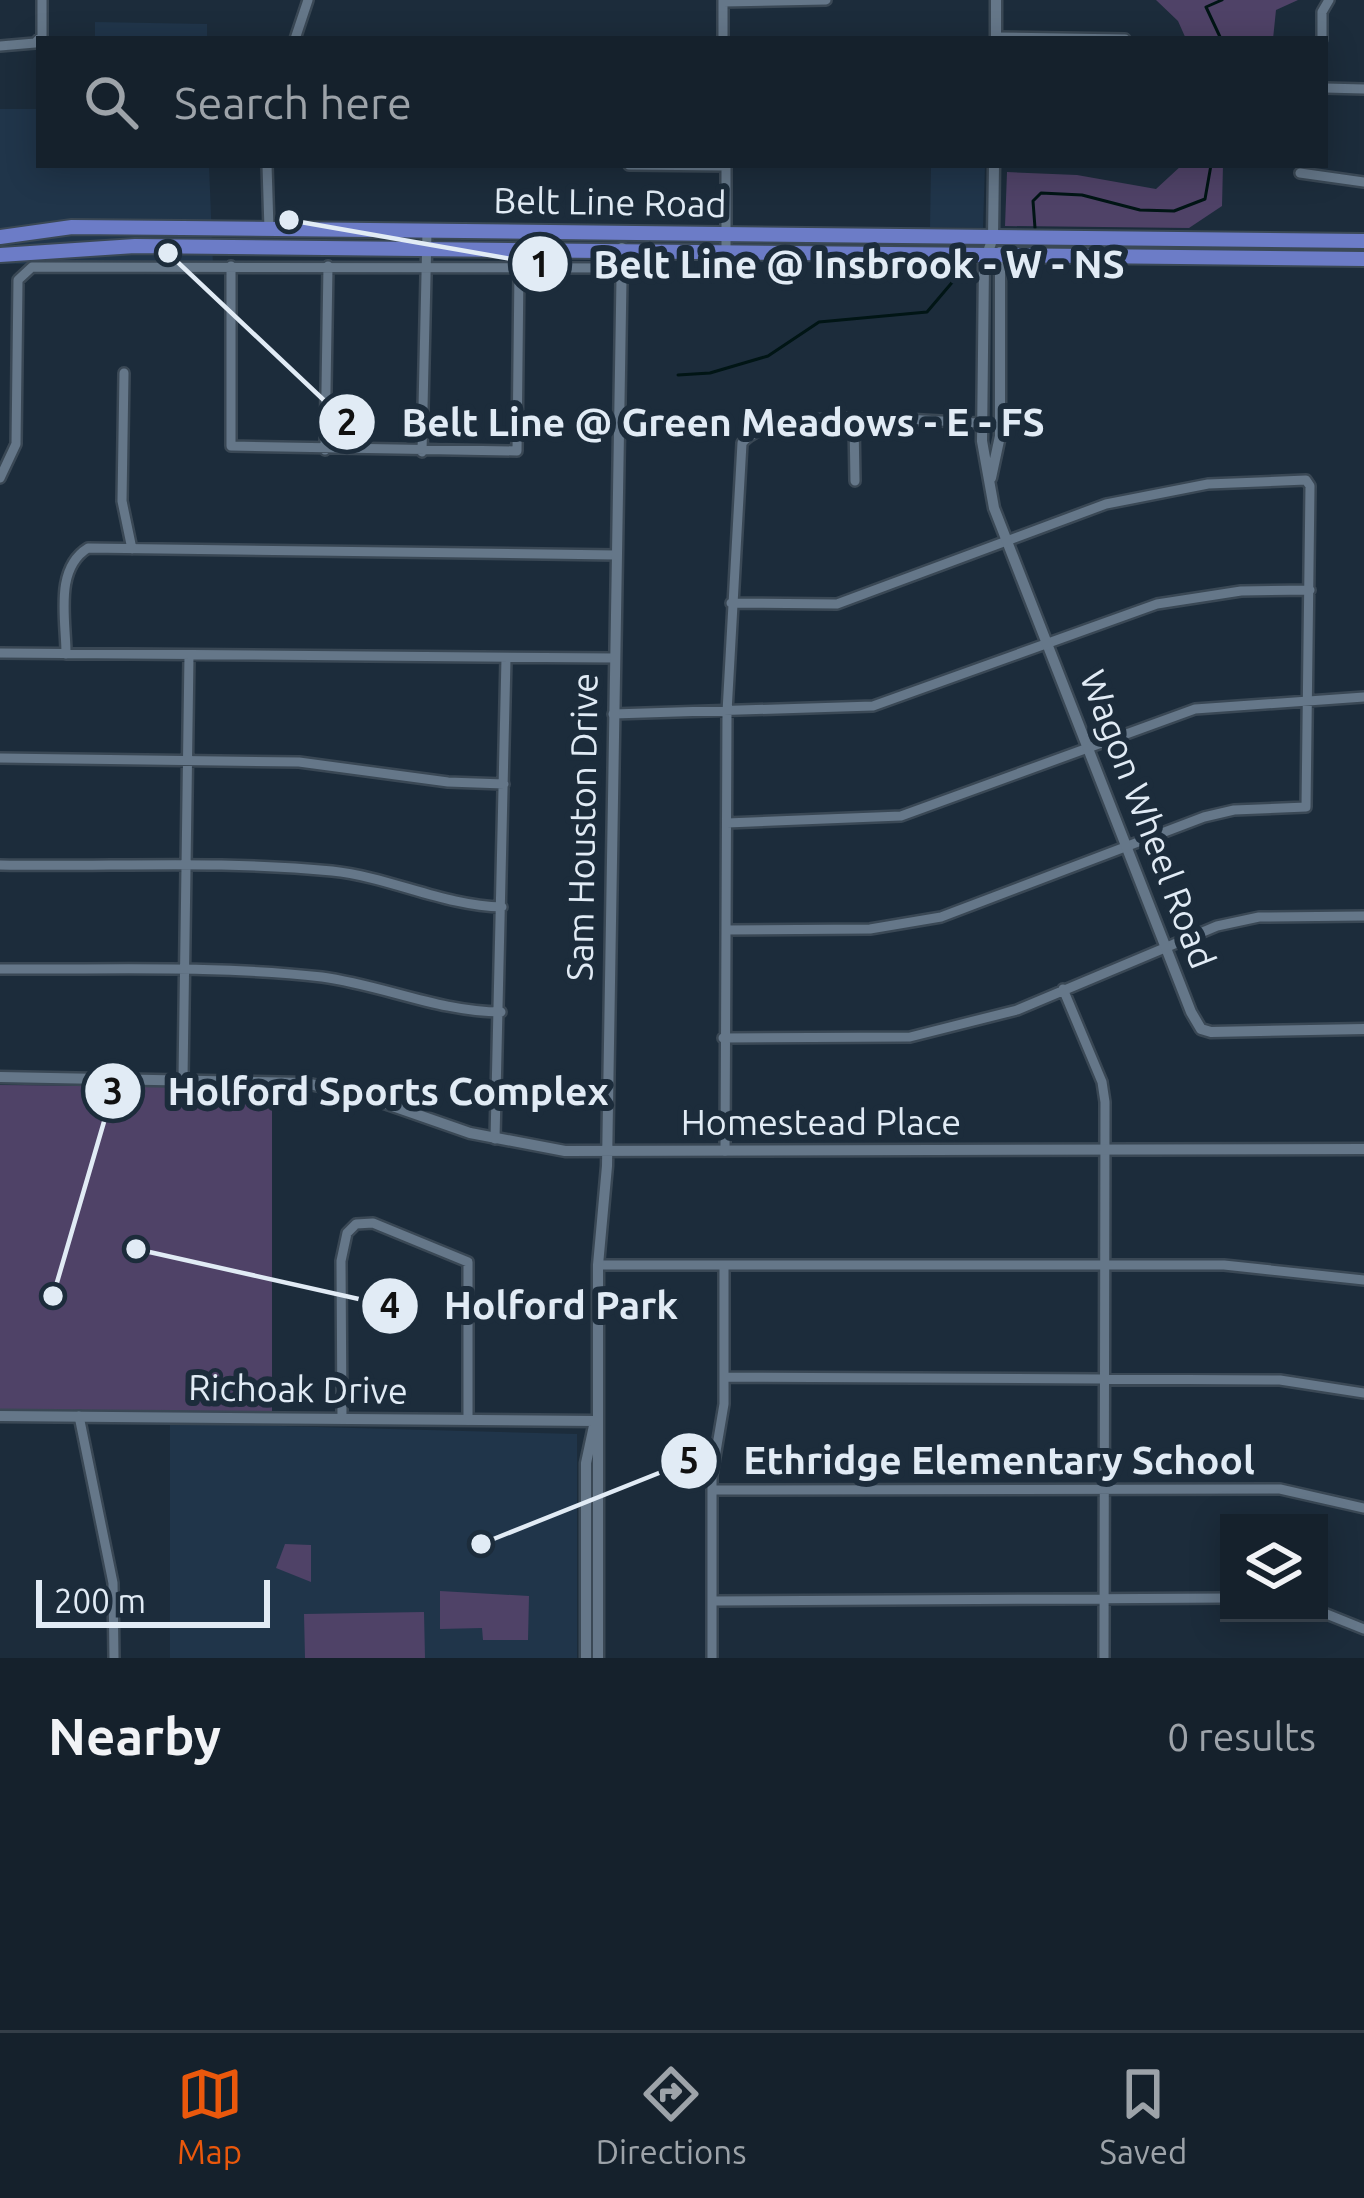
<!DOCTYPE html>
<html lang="en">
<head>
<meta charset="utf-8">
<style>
  body { margin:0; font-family:Ubuntu,sans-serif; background:#222e38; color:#f1f3f6 }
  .controls { position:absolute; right:36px; bottom:36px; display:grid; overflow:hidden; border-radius:0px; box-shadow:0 6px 30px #0003 }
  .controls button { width:108px; height:108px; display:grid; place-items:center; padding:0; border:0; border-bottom:3px solid #343e48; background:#15212c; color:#f1f3f6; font:60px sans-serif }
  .scale { position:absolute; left:36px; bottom:30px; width:234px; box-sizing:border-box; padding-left:12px; border:6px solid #e1ebf5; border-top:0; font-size:33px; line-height:42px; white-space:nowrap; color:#e1ebf5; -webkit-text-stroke:9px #1c2c3b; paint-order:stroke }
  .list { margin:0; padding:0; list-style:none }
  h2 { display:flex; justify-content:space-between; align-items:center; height:156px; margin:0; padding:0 48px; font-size:51px }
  h2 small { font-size:39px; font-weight:400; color:#9da3a9 }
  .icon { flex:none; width:66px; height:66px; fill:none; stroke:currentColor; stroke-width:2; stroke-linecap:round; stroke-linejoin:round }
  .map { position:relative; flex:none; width:1364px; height:1658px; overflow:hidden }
  .search { position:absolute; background:#15212c; box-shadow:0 6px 30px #0003; left:36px; right:36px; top:36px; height:132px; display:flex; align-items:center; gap:30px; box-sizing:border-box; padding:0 42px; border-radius:0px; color:#9da3a9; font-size:45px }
  .sheet { height:372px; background:#15212c }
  nav { display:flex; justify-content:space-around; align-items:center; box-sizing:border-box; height:168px; border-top:3px solid #343e48; background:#15212c; font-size:33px; color:#9da3a9 }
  nav a { display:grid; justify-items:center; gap:6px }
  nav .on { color:#ea580c }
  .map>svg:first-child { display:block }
  .built { fill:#20354a }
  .green { fill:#4f4267 }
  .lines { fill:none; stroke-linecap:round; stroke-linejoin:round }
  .stream { stroke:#011515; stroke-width:3 }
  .minor-casing { stroke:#3a4855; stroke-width:14 }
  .tertiary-casing { stroke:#3a4855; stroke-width:15 }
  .primary-casing { stroke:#3a4855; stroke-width:18 }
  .minor { stroke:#657789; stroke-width:9 }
  .tertiary { stroke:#657789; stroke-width:10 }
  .primary { stroke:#6c7cc7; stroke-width:14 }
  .labels { text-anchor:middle; stroke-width:12; stroke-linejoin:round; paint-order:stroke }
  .street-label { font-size:36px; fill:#e1ebf5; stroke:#1c2c3b }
  .leader { fill:none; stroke:#e1ebf5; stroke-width:4.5 }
  .callout-dot { fill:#e1ebf5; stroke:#1c2c3b; stroke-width:4.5 }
  .mark-label { font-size:36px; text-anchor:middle; font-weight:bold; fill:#111 }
  .callout-label { font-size:39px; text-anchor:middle; font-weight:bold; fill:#e1ebf5; stroke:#1c2c3b; stroke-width:12; stroke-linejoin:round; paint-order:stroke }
</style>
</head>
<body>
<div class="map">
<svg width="1364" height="1658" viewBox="0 0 1364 1658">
  <rect width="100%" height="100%" fill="#1c2c3b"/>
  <path class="built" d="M95 22 207 24V39H95Z
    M0 109H39V165H209L213 265 0 264Z
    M931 165H985L983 228 930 227Z
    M170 1423 577 1434V1658H170Z"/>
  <path class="green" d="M1156 0H1298L1276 10 1273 39H1186L1178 21Z
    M1182 165H1223L1222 206 1189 228 1005 226 1007 172 1077 175 1156 189Z
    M0 1085 272 1087V1414L0 1410Z
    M285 1544 311 1545V1582L276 1568Z
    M440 1591 529 1596 528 1640H483L482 1628 440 1629Z
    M424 1612 425 1658H305L304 1614Z"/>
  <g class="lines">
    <path class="stream" d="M1221 39 1206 7 1222 0
      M1035 228 1033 201 1041 193 1082 195 1140 210 1174 211 1205 199 1211 165
      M678 375 710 373 768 356 819 322 927 312 955 279 976 278"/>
    <g class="minor-casing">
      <path id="minor" d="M723 0V39
        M723 2 826 0
        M996 37 1125 39
        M295 39 308 0
        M1322 39V12L1329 0
        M0 46 35 43 42 36V0
        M1325 88 1364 89
        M267 165 269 229
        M629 165 726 166
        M726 165V251
        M1300 173 1364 182
        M231 266V446L517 451 519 268
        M124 373 122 501 132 549
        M854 421 855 481
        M325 450 328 266
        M422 452 427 231
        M0 478 16 444 18 280 32 267 621 268
        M0 653 615 658
        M66 654C66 619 54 569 88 548L616 555
        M613 714 873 706 1157 604 1241 591 1310 590
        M0 758 299 762 448 782 504 784
        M727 823 901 816 1195 709 1364 697
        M0 865C110 867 222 860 332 871 390 877 444 906 502 907
        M726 930 870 929 941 917 1204 817 1234 810 1306 807 1310 486 1306 480 1208 484 1106 504 837 604 731 603
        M0 969C106 970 216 965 322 977 382 985 440 1012 501 1012
        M1063 989 1102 1082 1105 1102 1104 1658
        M723 1038 910 1037 1017 1010 1217 926 1259 917 1364 916
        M183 1079 189 655
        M495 1139 506 658
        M725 1151 727 712 742 443C775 404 930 422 982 423
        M598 1265H1224L1364 1280
        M725 1377 1280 1380 1364 1393
        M79 1416 113 1583 114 1658
        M342 1419 341 1261 347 1233 356 1224 373 1223 468 1262V1420
        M712 1490 1280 1489 1364 1508
        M712 1601 1229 1598
        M1319 1611 1364 1629
        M712 1658V1475L724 1404V1266"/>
    </g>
    <g class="tertiary-casing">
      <path id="tertiary" d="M996 39V0
        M994 165 993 237 984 264 982 441 994 508 1191 1012 1201 1029 1211 1032 1364 1029
        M991 478 1000 436V252
        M0 1077 305 1083 361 1095 470 1133 565 1151 1364 1149
        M0 1416 595 1421
        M586 1658V1463L595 1421
        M598 1658V1265L607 1166 622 248"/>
    </g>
    <g class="primary-casing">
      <path id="primary" d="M0 237 72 227 182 228 1364 241
        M0 255 135 246 1364 259"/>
    </g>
    <use href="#minor" class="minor"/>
    <use href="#tertiary" class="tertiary"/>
    <use href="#primary" class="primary"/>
  </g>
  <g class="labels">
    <g class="street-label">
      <text transform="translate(610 202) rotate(1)" y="13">Belt Line Road</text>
      <text transform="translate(1148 819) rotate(69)" y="13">Wagon Wheel Road</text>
      <text transform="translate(582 827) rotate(-89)" y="13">Sam Houston Drive</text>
      <text x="821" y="1135">Homestead Place</text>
      <text transform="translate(298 1389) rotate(1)" y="13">Richoak Drive</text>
    </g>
  </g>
  <path class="leader" d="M289 220L540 264M168 253L347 422M53 1296L113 1091M136 1249L390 1306M481 1544L689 1461"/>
  <g class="callout-dot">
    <circle cx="289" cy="220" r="12"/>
    <circle cx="168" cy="253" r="12"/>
    <circle cx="53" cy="1296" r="12"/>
    <circle cx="136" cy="1249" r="12"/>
    <circle cx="481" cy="1544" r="12"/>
    <circle cx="540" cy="264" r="30"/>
    <circle cx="347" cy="422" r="30"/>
    <circle cx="113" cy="1091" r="30"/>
    <circle cx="390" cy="1306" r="30"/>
    <circle cx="689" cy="1461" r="30"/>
  </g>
  <g class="mark-label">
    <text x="540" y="277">1</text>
    <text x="347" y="435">2</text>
    <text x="113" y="1104">3</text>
    <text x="390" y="1318">4</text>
    <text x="689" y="1473">5</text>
  </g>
  <g class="callout-label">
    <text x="859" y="278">Belt Line @ Insbrook - W - NS</text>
    <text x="723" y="436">Belt Line @ Green Meadows - E - FS</text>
    <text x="388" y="1105">Holford Sports Complex</text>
    <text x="561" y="1319">Holford Park</text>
    <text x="999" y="1474">Ethridge Elementary School</text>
  </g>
</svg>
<div class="controls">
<button><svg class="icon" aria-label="layers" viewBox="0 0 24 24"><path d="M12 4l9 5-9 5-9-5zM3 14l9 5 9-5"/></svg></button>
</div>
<div class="scale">200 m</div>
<div class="search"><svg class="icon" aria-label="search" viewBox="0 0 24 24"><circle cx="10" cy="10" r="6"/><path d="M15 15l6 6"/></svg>Search here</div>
</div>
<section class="sheet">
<h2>Nearby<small>0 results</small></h2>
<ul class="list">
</ul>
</section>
<nav>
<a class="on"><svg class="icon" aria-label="map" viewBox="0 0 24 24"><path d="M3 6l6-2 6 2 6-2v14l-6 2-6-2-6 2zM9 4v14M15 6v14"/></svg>Map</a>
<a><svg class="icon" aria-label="directions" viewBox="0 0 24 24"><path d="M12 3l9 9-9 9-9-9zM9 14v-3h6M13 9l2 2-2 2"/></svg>Directions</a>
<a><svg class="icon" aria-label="saved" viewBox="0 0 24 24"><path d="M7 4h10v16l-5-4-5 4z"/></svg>Saved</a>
</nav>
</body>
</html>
